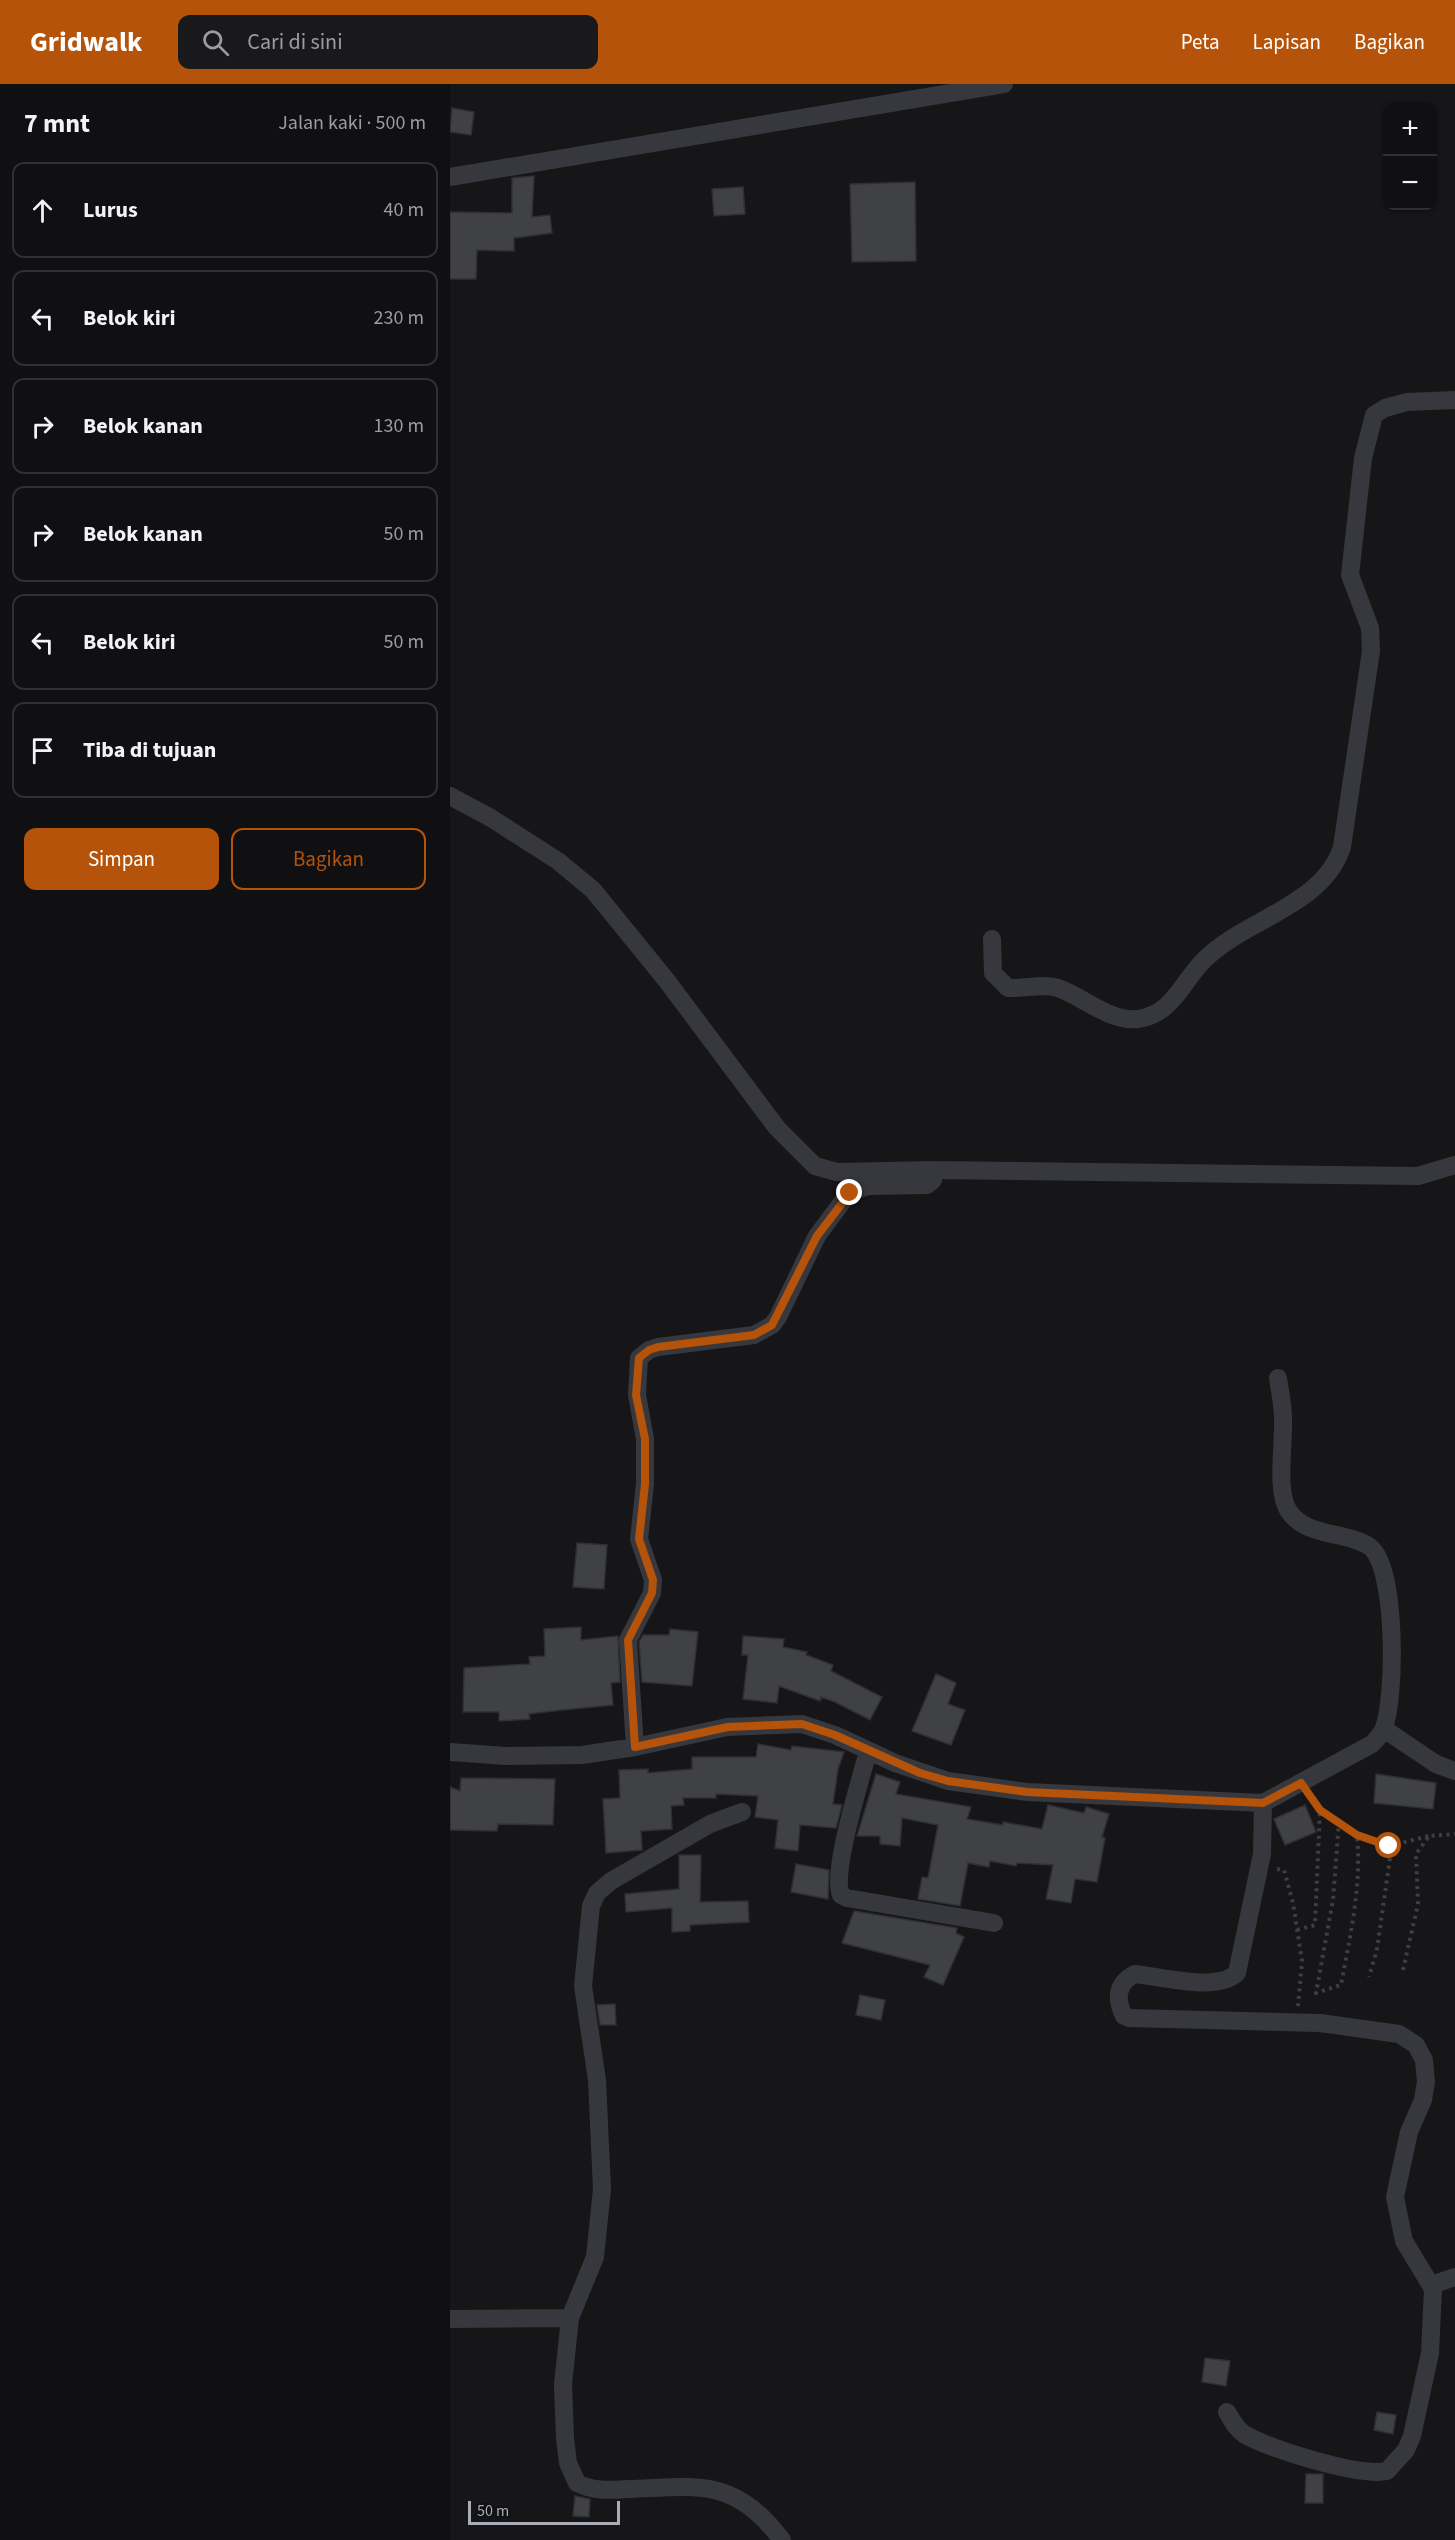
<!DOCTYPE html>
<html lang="id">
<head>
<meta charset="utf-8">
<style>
  body { margin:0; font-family:"Source Sans 3",sans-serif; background:#19191b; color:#f1f3f6 }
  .controls { position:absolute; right:18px; top:18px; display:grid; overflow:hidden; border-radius:12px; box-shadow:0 2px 4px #0004 }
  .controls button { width:54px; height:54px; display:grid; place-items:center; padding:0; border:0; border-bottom:2px solid #303032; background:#101012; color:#f1f3f6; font:30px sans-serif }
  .scale { position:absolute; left:18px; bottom:15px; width:152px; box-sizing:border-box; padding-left:6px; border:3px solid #a8adb8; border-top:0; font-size:16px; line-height:21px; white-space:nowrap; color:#a8adb8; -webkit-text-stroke:4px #111113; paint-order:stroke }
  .stop { position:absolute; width:18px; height:18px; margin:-14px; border:4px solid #b45309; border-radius:50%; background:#fff }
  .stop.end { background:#b45309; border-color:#fff; box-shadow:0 2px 6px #0008 }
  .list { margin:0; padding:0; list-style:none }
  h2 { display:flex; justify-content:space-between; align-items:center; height:78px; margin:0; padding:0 24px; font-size:26px }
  h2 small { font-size:20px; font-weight:400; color:#9c9d9f }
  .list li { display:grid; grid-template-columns:39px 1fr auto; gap:18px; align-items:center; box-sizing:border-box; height:96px; margin:0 12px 12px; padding:0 12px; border:2px solid #303032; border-radius:12px }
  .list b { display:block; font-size:22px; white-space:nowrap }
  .list em { font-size:20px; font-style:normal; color:#9c9d9f }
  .actions { display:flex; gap:12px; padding:18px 24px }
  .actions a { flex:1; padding:14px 0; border:2px solid #b45309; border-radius:12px; text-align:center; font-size:21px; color:#b45309 }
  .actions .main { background:#b45309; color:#fff }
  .icon { flex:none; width:33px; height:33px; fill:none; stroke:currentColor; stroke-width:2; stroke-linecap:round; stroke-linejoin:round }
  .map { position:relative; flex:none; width:1005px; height:2456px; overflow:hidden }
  header { display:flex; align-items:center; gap:36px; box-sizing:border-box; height:84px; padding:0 30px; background:#b45309; color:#fff }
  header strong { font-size:28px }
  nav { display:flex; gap:33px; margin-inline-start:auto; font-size:21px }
  .search { width:420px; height:54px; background:#19191b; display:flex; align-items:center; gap:15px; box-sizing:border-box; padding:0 21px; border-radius:12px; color:#9c9d9f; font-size:22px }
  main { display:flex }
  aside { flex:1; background:#101012 }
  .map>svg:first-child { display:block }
  .building { fill:#404145; stroke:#303034; stroke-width:1.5 }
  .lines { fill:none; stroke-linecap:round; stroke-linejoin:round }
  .path { stroke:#3d3f44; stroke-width:4; stroke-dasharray:3 4.5; stroke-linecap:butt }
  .street { stroke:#37383d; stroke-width:18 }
  .route { stroke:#b45309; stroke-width:8 }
</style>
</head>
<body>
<header>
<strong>Gridwalk</strong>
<div class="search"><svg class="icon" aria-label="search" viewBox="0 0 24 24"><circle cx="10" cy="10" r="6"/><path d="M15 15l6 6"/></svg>Cari di sini</div>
<nav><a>Peta</a><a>Lapisan</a><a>Bagikan</a></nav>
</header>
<main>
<aside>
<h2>7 mnt<small>Jalan kaki · 500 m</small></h2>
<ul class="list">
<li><svg class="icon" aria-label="ahead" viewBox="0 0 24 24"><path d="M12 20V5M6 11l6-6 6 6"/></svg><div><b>Lurus</b></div><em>40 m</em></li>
<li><svg class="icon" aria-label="left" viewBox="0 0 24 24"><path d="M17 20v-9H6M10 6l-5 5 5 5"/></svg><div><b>Belok kiri</b></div><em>230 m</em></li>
<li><svg class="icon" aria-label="right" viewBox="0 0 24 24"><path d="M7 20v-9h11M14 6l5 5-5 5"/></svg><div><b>Belok kanan</b></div><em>130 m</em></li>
<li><svg class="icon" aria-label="right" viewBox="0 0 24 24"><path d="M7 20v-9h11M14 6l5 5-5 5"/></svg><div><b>Belok kanan</b></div><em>50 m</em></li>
<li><svg class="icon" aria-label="left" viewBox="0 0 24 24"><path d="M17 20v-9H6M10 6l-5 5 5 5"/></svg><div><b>Belok kiri</b></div><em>50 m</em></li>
<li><svg class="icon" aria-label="arrive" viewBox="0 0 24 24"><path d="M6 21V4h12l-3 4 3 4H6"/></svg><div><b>Tiba di tujuan</b></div></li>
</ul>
<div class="actions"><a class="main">Simpan</a><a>Bagikan</a></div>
</aside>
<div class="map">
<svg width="1005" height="2456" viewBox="0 0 1005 2456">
  <rect width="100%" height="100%" fill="#161618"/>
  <path class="building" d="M2 24 24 28 21 51 0 48Z
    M84 92 82 133 100 131 102 149 64 154V167L27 166 26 195H0V128L62 129V94Z
    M465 98 466 177 402 178 400 100Z
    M293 103 295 130 264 132 262 105Z
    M127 1459 157 1461 154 1505 123 1503Z
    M131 1543V1556L168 1552 170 1598 161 1599 163 1621 112 1626 79 1630 80 1635 49 1637V1628H13L14 1584 80 1580 79 1573 95 1572 94 1545Z
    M220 1545 248 1548 242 1602 192 1598 189 1558 193 1551H219Z
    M293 1552 334 1555 333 1563 357 1568 356 1571 383 1581 381 1587 432 1613 420 1636 385 1618 371 1613 370 1617 329 1602 327 1619 293 1615 298 1571H292Z
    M486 1590 506 1599 498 1620 515 1626 501 1661 462 1647Z
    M308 1660 341 1666 342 1662 394 1668 388 1685 383 1720 392 1721 386 1744 350 1741 348 1767 325 1764 328 1736 305 1733 308 1712 266 1710V1714H233L234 1721 221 1722 222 1745 191 1747 192 1766 156 1769 153 1715 170 1714 169 1686 198 1685V1689L242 1685V1673H306Z
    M426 1690 450 1698 446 1710 521 1723 517 1735 553 1741V1738L592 1745 598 1721 634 1729 636 1723 659 1730 652 1753 655 1754 647 1798 625 1795 621 1819 596 1815 603 1781 567 1779 566 1782 540 1777 539 1783 518 1779 510 1822 468 1815 472 1793 478 1794 488 1741 452 1734 450 1762 430 1760V1752H407Z
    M926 1690 986 1699 983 1725 924 1719Z
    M11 1694 105 1695 103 1741 48 1740 47 1747 0 1746V1703L10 1707Z
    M855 1721 866 1748 835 1761 824 1735Z
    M229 1771H251L250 1818 298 1817 299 1838 240 1841V1847L222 1848V1824L176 1828 175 1810 229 1805Z
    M346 1780 379 1786 378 1815 341 1808Z
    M404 1827 507 1844 506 1849 514 1853 493 1901 474 1893 480 1881 392 1859Z
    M410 1911 435 1916 431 1936 406 1931Z
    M165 1920 166 1941H150L147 1921Z
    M755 2274 780 2277 776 2302 752 2298Z
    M927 2328 946 2331 943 2350 924 2346Z
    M856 2390H873V2419H855Z
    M125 2412 140 2415 139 2433 123 2432Z"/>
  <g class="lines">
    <path class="path" d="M861 1714 870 1726 907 1751
      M889 1737 883 1816 866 1909 891 1901C900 1853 912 1800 907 1751L939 1762 940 1774 927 1865 919 1893
      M939 1762 979 1752
      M827 1785 834 1786 843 1819 852 1877 848 1922
      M847 1846 865 1841 870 1726
      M953 1886 968 1820 966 1770 979 1752 1005 1750"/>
    <path class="street" d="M0 93 554 0
      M0 712 41 734 108 777 143 806 217 897 327 1044 365 1082 387 1088 484 1086 968 1092 1005 1081
      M542 855 543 889 558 904C574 905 594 899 608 904 634 913 659 938 688 935 723 930 732 898 754 876 795 835 873 822 892 763L921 567 920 544 900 491 913 374 924 331 935 324 957 318 1005 316
      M934 1645 986 1680 1005 1687
      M185 1663 178 1556 202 1509 203 1496 189 1455 195 1400V1355L187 1311 189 1274 199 1266 208 1263 304 1251 322 1241 328 1233 367 1152 396 1113 406 1106 419 1102 477 1101 483 1096 484 1086
      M418 1667C411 1695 381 1788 391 1811L397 1814 544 1839
      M0 1668 56 1672 132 1671 185 1663 277 1643 352 1640 385 1651 445 1679 498 1697 577 1708 813 1719 922 1660C926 1656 930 1652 933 1646 946 1616 947 1484 920 1463 898 1447 855 1454 838 1426 826 1406 834 1359 833 1335 833 1321 830 1308 828 1294
      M813 1719 812 1770 787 1889C767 1908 712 1893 685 1890 667 1899 665 1914 674 1932L679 1934 870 1939 949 1950 966 1961 974 1976 976 1998 973 2016 959 2048 945 2113 954 2157 983 2205
      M292 1728 260 1740 161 1797 147 1809 141 1822 133 1902 147 1996 152 2105 145 2173 120 2234 113 2300 115 2354 118 2379 127 2399C145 2408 161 2406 180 2405 251 2402 284 2394 332 2456
      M0 2235 120 2234
      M777 2328C782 2336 786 2345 794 2350 818 2365 910 2393 937 2387L956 2366 962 2352 980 2269 983 2205 987 2199 1005 2193"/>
  </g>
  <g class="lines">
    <path class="route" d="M400 1109 367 1152 322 1241 304 1251 208 1263 199 1266 189 1274 186 1311 195 1355V1400L189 1455 203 1496 202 1509 178 1556 185 1663 278 1643 352 1640 385 1651 470 1689 498 1697 577 1708 813 1719 851 1699 870 1726 907 1751 939 1762"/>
  </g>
</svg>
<div class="controls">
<button>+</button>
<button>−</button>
</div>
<div class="scale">50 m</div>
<div class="stop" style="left:939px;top:1762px"></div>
<div class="stop end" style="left:400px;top:1109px"></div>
</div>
</main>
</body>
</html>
